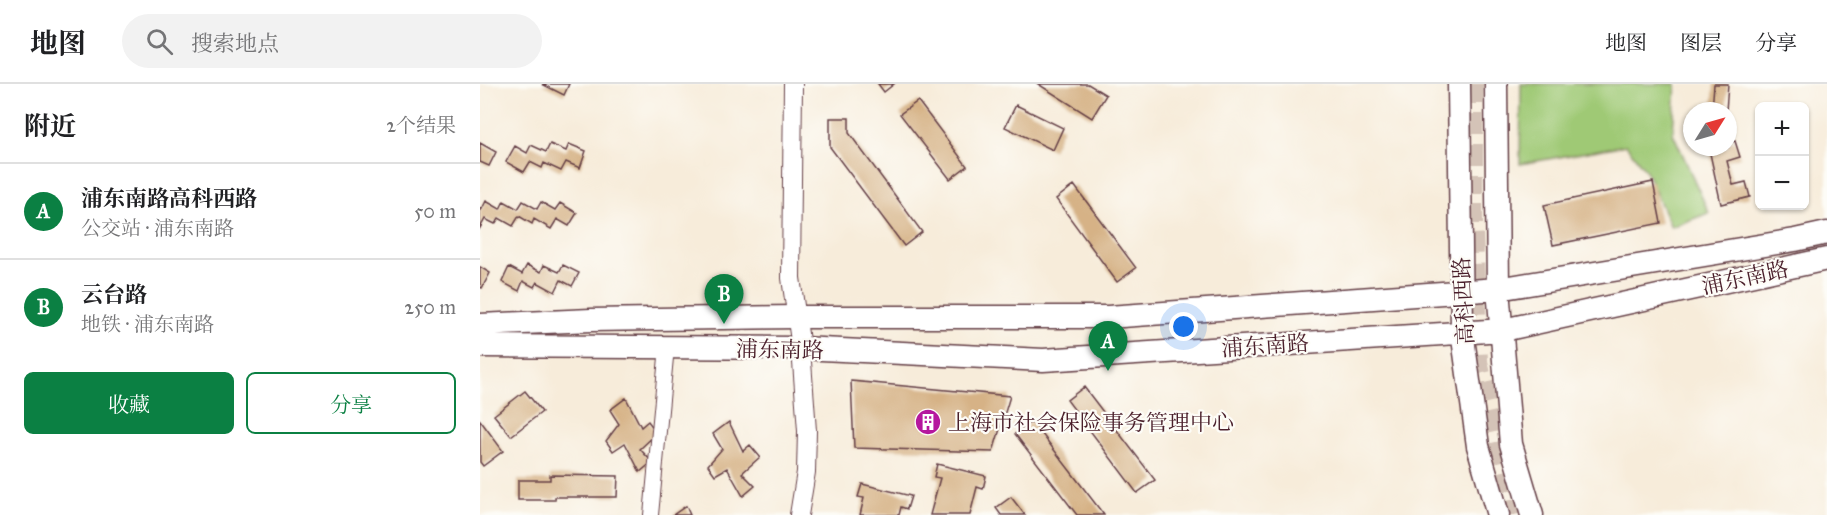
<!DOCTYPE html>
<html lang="zh">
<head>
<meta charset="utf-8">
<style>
  body { margin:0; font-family:"IM FELL Great Primer","Noto Serif SC",serif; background:#f2f2f2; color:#202124 }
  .controls { position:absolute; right:18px; top:18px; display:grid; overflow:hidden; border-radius:9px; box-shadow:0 2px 4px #0004 }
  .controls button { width:54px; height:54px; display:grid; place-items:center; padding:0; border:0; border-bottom:2px solid #e0e0e0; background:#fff; color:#202124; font:30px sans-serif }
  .compass { position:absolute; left:1203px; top:18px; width:54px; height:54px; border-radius:50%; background:#fff; box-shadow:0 2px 4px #0004; rotate:53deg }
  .you { position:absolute; left:704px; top:243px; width:21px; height:21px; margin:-15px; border:4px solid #fff; border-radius:50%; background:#1a73e8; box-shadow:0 0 0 9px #1a73e833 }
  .badge { display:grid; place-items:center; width:39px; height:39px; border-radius:50%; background:#0b8043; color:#fff; font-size:20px; font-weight:700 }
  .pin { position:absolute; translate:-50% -50px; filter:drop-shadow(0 2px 3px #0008) }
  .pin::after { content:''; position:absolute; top:32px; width:21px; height:18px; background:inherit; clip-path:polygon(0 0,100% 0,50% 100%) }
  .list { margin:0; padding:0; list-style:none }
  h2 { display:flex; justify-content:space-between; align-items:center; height:78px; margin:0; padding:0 24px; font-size:26px }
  h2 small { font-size:20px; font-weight:400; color:#757577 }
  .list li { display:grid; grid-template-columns:39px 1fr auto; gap:18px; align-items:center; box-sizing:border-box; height:96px; padding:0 24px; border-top:2px solid #e0e0e0 }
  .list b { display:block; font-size:22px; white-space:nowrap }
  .list p { margin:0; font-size:20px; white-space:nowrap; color:#757577 }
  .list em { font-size:20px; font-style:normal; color:#757577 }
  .actions { display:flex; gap:12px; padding:18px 24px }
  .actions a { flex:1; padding:14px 0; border:2px solid #0b8043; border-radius:9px; text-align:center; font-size:21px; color:#0b8043 }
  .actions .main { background:#0b8043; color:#fff }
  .icon { flex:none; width:33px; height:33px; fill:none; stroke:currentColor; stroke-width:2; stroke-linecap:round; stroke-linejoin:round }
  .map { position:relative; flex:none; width:1347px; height:431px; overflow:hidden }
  header { display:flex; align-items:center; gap:36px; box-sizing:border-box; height:84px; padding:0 30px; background:#fff; border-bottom:2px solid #e0e0e0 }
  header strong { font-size:28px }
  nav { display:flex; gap:33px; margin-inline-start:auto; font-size:21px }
  .search { width:420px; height:54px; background:#f2f2f2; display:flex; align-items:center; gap:15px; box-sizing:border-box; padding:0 21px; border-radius:33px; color:#757577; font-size:22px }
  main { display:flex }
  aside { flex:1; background:#fff }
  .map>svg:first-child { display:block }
  .green { fill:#9fc975; stroke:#747450; stroke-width:1.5 }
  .building { fill:#d6b286 }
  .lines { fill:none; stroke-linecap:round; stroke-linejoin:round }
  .secondary-tunnel { stroke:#d4c3b7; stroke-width:20; stroke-dasharray:20 10; stroke-linecap:butt }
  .minor-casing { stroke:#643e45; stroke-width:16 }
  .tertiary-casing { stroke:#643e45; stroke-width:20 }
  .primary-casing { stroke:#643e45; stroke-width:25 }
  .minor { stroke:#fff; stroke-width:14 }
  .tertiary { stroke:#fff; stroke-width:18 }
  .primary { stroke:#fff; stroke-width:22 }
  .labels { text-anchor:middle; stroke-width:4.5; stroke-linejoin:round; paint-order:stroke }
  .street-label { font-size:22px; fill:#4a1f2b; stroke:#fdfcf7 }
  .poi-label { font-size:22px; fill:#4a1f2b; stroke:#fdfcf7; text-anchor:start }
</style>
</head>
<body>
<header>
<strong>地图</strong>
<div class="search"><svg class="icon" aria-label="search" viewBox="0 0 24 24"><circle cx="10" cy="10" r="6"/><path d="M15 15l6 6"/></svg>搜索地点</div>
<nav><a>地图</a><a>图层</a><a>分享</a></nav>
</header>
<main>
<aside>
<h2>附近<small>2个结果</small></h2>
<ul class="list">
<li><span class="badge">A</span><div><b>浦东南路高科西路</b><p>公交站 · 浦东南路</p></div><em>50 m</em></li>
<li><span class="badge">B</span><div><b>云台路</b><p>地铁 · 浦东南路</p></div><em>250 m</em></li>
</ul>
<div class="actions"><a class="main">收藏</a><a>分享</a></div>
</aside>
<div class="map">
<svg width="1347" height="431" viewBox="0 0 1347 431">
  <rect width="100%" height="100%" fill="#fdfcf7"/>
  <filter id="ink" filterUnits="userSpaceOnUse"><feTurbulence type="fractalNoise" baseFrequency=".0167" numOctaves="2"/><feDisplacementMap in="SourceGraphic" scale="12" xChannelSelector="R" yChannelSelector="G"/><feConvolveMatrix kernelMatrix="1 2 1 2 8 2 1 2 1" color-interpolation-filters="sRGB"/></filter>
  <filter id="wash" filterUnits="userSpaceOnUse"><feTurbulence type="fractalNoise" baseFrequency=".008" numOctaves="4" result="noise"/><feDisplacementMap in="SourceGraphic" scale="24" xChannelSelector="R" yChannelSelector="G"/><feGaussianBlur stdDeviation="1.35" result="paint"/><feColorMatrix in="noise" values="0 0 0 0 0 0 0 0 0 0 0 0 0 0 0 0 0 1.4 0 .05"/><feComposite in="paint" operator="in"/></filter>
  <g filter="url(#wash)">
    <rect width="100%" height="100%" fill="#f7ecda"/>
    <path class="green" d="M1041 0H1196L1193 49 1229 129 1191 143 1166 87 1146 61 1040 80Z"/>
    <g id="blocks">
      <path class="building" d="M62 0H89L84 11Z
        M398 0H414L404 8Z
        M558 0H608L626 11 612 34Z
        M1234 0H1248L1246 27H1232Z
        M438 17 487 82 470 95 420 30Z
        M536 21 583 44 573 66 525 43Z
        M350 34H369V49L442 148 424 162 350 63Z
        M1255 57 1260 73 1247 77 1253 101 1266 98 1270 113 1241 120 1229 65 1248 63V59Z
        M0 59 16 68 9 82 0 78Z
        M70 60 86 67 89 60 106 67 100 84 86 78 81 87 64 79 62 84 50 78 44 88 26 78 35 62 47 69 51 61 66 68Z
        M1173 98 1181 139 1073 161 1064 121Z
        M594 101 656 184 637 198 576 115Z
        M6 117 20 125 24 117 38 125 43 117 57 125 61 118 75 126 80 119 97 129 89 142 77 135 71 145 54 135 52 140 39 132 33 142 19 134 15 140 5 135 0 144V124L2 125Z
        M47 181 61 188 64 181 79 188 83 181 99 189 92 202 81 196 75 208 57 198 54 203 43 197 39 207 22 198 29 183 42 190Z
        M0 183 10 189 2 204 0 203Z
        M371 297 530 312 513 368 374 364Z
        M604 303 675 396 657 409 587 316Z
        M45 307 62 328 31 352 14 331Z
        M146 314 161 343 168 337 177 349 160 365 172 378 160 388 145 359 133 367 126 357 139 340 130 326Z
        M0 336 23 367 3 382 0 378Z
        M552 337 624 431H597L535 350Z
        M249 338 263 367 270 361 280 373 262 389 275 402 263 412 247 384 235 391 228 381 242 365 233 350Z
        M457 380 506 392 503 405 497 403 490 431H450L460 394 454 393Z
        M70 391 138 392 137 413H75V416H38V396H70Z
        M382 400 431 412 427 425 421 423 419 431H380L384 414 378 413Z
        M531 413 545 431H521L516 424Z
        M206 422 210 431H193Z"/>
    </g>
  </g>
  <g filter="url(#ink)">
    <use href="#blocks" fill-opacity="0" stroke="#643e45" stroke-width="1.5"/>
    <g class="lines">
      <path class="secondary-tunnel" d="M993 0V147L998 278 1034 431"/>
      <g class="minor-casing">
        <path id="minor" d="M171 431 187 263"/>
      </g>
      <g class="tertiary-casing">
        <path id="tertiary" d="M313 0 311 194 321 264 327 347 326 388 319 431"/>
      </g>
      <g class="primary-casing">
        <path id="primary" d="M979 0 982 247 998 362 1018 431
          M1016 0 1018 205 1031 360 1052 431
          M0 241 111 236 316 233H628L1018 205 1315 156 1347 149
          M0 262 321 264 563 276 1023 246 1347 175"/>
      </g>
      <use href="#minor" class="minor"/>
      <use href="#tertiary" class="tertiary"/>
      <use href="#primary" class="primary"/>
    </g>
  </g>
  <defs>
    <g id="building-disc" transform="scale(1.35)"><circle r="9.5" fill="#b5179e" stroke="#fdfcf7"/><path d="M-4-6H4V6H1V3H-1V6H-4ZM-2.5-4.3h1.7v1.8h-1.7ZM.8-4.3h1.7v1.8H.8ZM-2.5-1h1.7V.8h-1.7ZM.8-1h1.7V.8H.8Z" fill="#fff"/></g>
  </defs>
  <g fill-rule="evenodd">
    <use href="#building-disc" x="448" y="338"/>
  </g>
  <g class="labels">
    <g class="street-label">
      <text transform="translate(1265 193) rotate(-12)" y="8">浦东南路</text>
      <text transform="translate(983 217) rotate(-93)" y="8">高科西路</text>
      <text transform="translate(785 261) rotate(-4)" y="8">浦东南路</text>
      <text transform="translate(300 265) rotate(1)" y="8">浦东南路</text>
    </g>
    <g class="poi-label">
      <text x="468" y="346">上海市社会保险事务管理中心</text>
    </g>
  </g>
</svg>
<div class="controls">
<button>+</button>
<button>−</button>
</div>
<svg class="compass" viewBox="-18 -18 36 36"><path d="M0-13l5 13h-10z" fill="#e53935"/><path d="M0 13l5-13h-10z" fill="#757577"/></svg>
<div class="you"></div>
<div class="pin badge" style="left:628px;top:287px">A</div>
<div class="pin badge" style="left:244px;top:240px">B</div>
</div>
</main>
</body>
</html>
